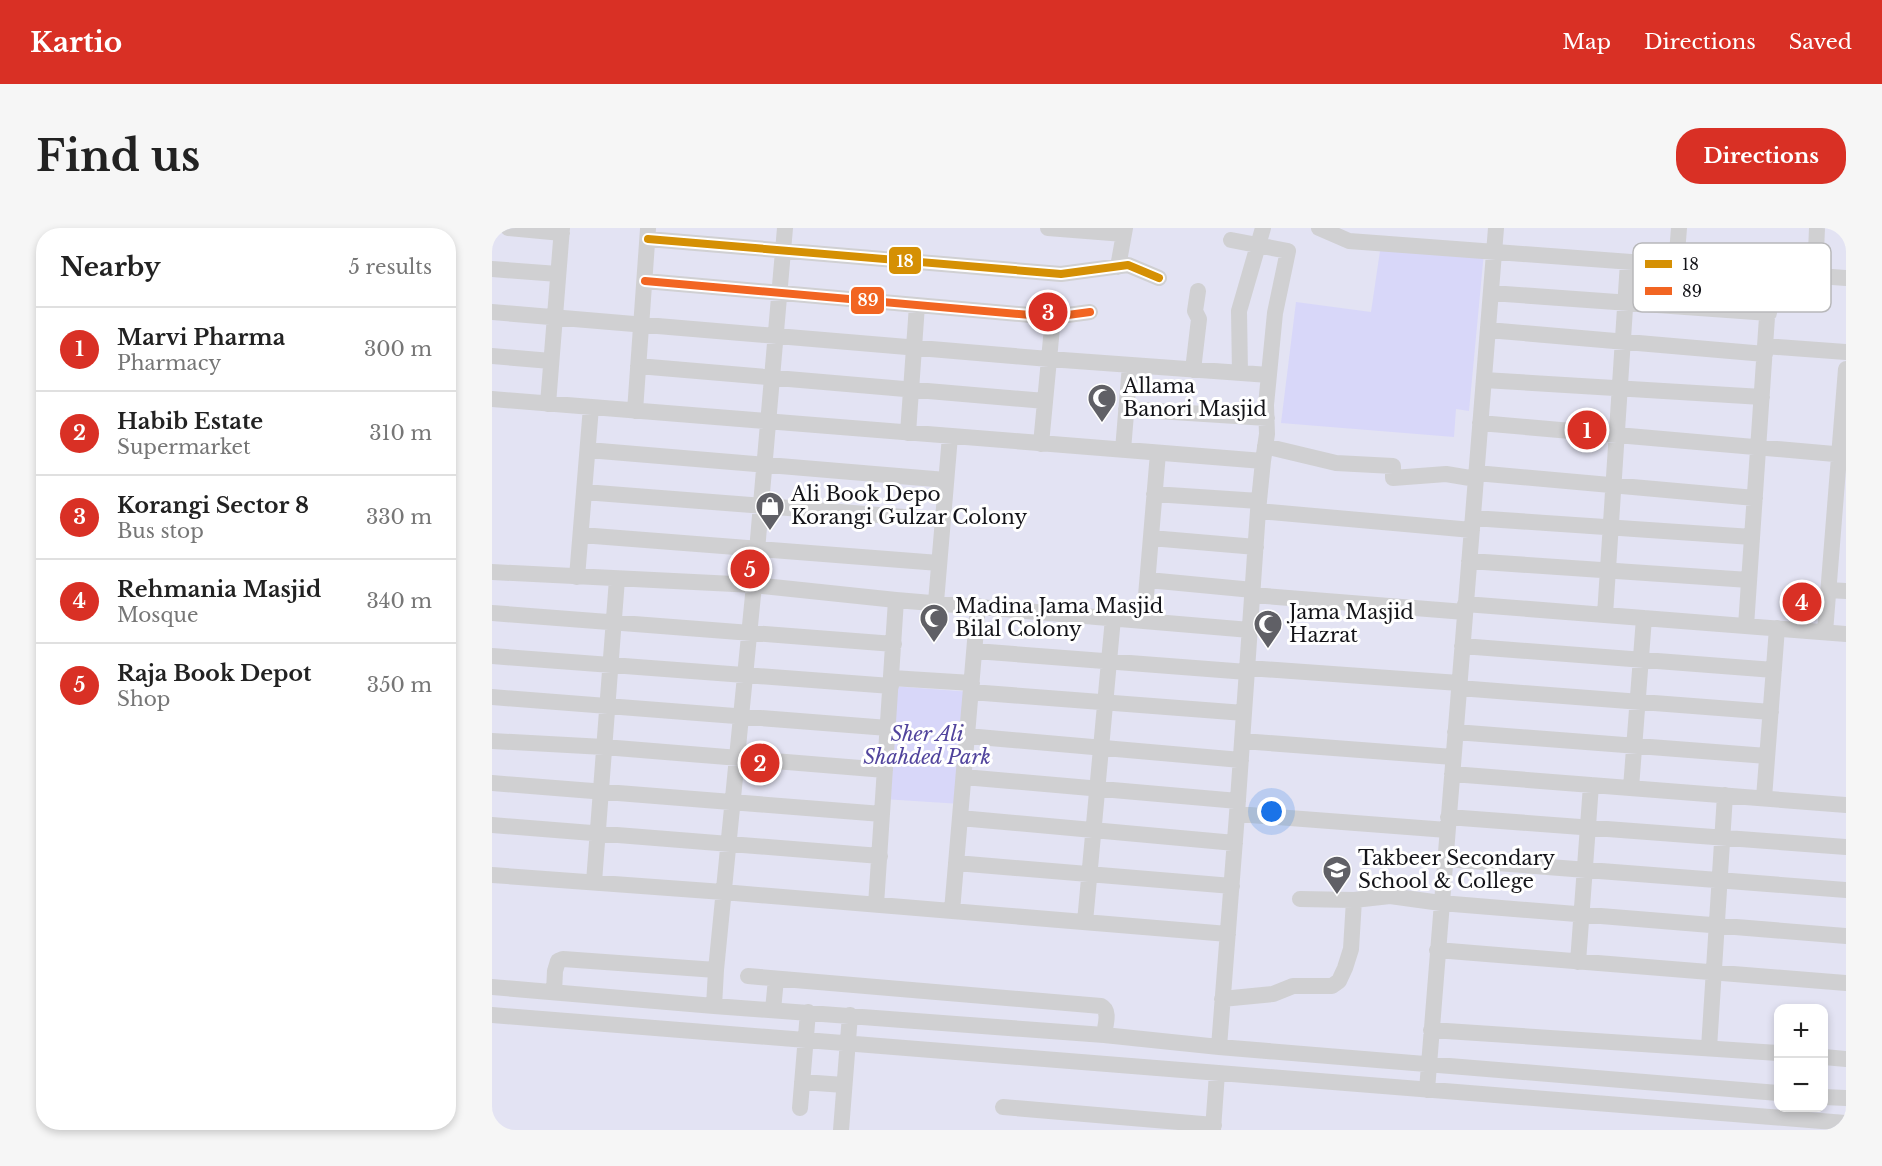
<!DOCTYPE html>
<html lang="en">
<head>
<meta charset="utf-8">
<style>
  body { margin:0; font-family:"Libre Baskerville",serif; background:#f6f6f6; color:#222 }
  .controls { position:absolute; right:18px; bottom:18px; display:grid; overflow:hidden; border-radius:12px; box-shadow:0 3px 9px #0003 }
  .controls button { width:54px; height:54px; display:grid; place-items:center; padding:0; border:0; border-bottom:2px solid #e0e0e0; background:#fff; color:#222; font:30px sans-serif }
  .you { position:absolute; left:780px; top:584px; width:21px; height:21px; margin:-15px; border:4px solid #fff; border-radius:50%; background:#1a73e8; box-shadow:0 0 0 9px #1a73e833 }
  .badge { display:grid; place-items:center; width:39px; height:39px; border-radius:50%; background:#d93025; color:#fff; font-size:20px; font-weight:700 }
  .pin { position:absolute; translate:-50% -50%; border:3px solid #fff; box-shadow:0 2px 6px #0006 }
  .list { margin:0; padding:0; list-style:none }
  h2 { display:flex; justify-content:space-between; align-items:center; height:78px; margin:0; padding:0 24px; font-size:26px }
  h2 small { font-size:20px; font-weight:400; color:#767676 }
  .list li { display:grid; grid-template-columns:39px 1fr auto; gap:18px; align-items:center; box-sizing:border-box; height:84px; padding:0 24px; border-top:2px solid #e0e0e0 }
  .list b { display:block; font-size:22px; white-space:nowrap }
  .list p { margin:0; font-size:20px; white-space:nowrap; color:#767676 }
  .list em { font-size:20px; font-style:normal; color:#767676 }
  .map { position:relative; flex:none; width:1354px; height:902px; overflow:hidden; border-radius:24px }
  header { display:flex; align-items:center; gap:36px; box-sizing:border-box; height:84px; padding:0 30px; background:#d93025; color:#fff }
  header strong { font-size:28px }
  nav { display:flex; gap:33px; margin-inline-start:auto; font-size:21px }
  .intro { display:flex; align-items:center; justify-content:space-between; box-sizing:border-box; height:144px; padding:0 36px }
  h1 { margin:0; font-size:42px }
  .button { padding:15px 27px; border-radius:24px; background:#d93025; color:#fff; font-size:21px; font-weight:700 }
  main { display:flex; gap:36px; padding:0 36px }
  aside { flex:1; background:#fff; border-radius:24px; box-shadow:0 3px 9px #0003 }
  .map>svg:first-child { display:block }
  .built { fill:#e3e3f3; fill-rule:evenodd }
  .green { fill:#d8d7f9 }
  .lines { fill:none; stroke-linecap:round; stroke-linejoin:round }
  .minor { stroke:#d0d0d2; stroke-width:16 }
  .bus-1-casing { stroke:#fff; stroke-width:12 }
  .bus-2-casing { stroke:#fff; stroke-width:12 }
  .bus-1 { stroke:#d59004; stroke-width:8 }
  .bus-2 { stroke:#f26522; stroke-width:8 }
  .labels { text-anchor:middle; stroke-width:6; stroke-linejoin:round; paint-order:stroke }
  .poi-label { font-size:20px; fill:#141419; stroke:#fff; text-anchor:start }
  .park-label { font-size:20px; font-style:italic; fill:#51449d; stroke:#fff }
  .key { fill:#fff; stroke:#b8b8ba; stroke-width:1.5 }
  .key-label { font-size:16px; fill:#141419 }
  .line-badge { stroke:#fff; stroke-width:2 }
  .badge-label { font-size:16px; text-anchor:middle; font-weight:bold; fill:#fff }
</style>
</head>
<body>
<header>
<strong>Kartio</strong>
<nav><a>Map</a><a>Directions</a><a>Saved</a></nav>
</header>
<div class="intro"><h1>Find us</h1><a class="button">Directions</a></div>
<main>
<aside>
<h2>Nearby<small>5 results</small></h2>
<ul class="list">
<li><span class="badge">1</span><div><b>Marvi Pharma</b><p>Pharmacy</p></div><em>300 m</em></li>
<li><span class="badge">2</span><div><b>Habib Estate</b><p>Supermarket</p></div><em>310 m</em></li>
<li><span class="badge">3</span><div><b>Korangi Sector 8</b><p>Bus stop</p></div><em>330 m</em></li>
<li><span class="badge">4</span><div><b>Rehmania Masjid</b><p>Mosque</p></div><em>340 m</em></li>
<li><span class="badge">5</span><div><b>Raja Book Depot</b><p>Shop</p></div><em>350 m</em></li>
</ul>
</aside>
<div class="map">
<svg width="1354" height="902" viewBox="0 0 1354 902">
  <rect width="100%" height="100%" fill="#eeeef6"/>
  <path class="built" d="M0 0H1354V902H0ZM1286 780H1332V880H1286Z"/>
  <path class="green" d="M889 16 992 24 977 183 964 181 962 209 789 195 804 74 879 84Z
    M399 458 479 464 469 576 391 571Z"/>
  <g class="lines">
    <path class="minor" d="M16 0 70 5
      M556 0 632 6
      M827 0 857 13 1354 50
      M156 11 569 46 636 37 667 50
      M1184 38 1187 0
      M626 39 633 0
      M0 41 66 46
      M1323 48 1325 0
      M153 53 561 89 598 84
      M999 65 1277 85
      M0 84 557 131 777 147
      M996 102 1273 126
      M1273 118 1354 124
      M0 128 59 133
      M146 138 553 173
      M701 142 707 91 703 83 706 63
      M748 145 747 83 771 0
      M992 152 1270 169
      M0 171 771 233
      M56 176 70 0
      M634 181 775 190
      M143 183 156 1
      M988 195 1354 227
      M416 205 425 77
      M549 216 561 89
      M773 218 844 235 901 238V250L954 246 984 251
      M96 222 454 252
      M631 222 638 137
      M984 245 1263 270
      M92 264 451 292
      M662 266 767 273
      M766 283 980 302
      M981 290 1260 309
      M89 307 447 335
      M659 310 764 319
      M977 333 1257 352
      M0 344 262 357 404 372 758 402
      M85 349 99 179
      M656 352 761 362
      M1336 362 1354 363
      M760 367 973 384
      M444 374 458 208
      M973 376 1354 406
      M0 385 402 416
      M1113 387 1136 34
      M652 392 666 225
      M1254 398 1278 45
      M1333 404 1354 141
      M970 418 1282 442
      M483 423 755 444
      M0 428 399 458
      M756 440 967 455
      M400 450 480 455
      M967 460 1279 484
      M479 464 752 485
      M0 469 396 500
      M963 504 1275 528
      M475 508 749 532
      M0 513 112 519 393 542
      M750 513 961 529
      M960 546 1354 577
      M472 549 746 573
      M0 555 390 586
      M1139 560 1152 390
      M1272 570 1285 400
      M745 586 955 602
      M956 589 1354 619
      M468 590 743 615
      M0 597 388 628
      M953 631 1354 662
      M464 635 740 658
      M0 647 231 664 736 706
      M102 654 125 351
      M808 671 862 672 898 668 949 675 1354 708
      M384 677 404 372
      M460 683 486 378
      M593 694 621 390
      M945 722 1354 755
      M1086 734 1099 557
      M256 748 609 778C619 783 613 797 612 807
      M0 759 222 778 612 807 727 819 1286 865
      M62 764 63 743 66 733 71 731 224 742
      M730 771 781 766 801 758H840L847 753 853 740 859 721 862 672
      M222 778 224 742 262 357 293 0
      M281 782 284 751
      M0 787 1354 895
      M939 802 1286 825
      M727 819 745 586 766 283 771 233 775 206 774 177 783 85 796 23 739 12
      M1217 820 1233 567
      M1332 829 1354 831
      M310 854 352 857
      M935 862 1004 0
      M1332 869 1354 870
      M511 879 722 897
      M308 880 316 784
      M349 902 358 787
      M721 902 725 845"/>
    <g class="bus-1-casing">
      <path id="bus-1" d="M156 11 569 46 636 37 667 50"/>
    </g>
    <g class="bus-2-casing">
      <path id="bus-2" d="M153 53 561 89 598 84"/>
    </g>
    <use href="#bus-1" class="bus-1"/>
    <use href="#bus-2" class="bus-2"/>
  </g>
  <defs>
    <g id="mosque-pin" transform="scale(1.5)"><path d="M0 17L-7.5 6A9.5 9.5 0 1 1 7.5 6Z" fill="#606066" stroke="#fff"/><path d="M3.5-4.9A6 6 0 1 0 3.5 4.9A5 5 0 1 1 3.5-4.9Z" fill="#fff"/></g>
    <g id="shop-pin" transform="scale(1.5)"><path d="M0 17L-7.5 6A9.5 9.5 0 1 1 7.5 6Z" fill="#606066" stroke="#fff"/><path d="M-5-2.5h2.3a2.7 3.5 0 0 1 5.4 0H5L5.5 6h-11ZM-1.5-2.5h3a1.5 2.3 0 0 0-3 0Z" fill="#fff"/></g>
    <g id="university-pin" transform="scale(1.5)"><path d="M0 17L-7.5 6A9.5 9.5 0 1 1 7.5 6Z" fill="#606066" stroke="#fff"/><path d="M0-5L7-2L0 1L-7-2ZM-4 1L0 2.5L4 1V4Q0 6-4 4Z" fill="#fff"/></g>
  </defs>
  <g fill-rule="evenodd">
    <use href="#mosque-pin" x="610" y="170"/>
    <use href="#shop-pin" x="278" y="278"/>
    <use href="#mosque-pin" x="442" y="390"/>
    <use href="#mosque-pin" x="776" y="396"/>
    <use href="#university-pin" x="845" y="642"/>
  </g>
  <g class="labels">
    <g class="poi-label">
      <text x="631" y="165">Allama<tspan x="631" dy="23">Banori Masjid</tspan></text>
      <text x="299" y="273">Ali Book Depo<tspan x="299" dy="23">Korangi Gulzar Colony</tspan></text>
      <text x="463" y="385">Madina Jama Masjid<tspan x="463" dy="23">Bilal Colony</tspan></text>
      <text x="797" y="391">Jama Masjid<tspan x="797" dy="23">Hazrat</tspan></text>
      <text x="866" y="637">Takbeer Secondary<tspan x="866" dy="23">School &amp; College</tspan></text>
    </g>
    <g class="park-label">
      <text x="435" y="513">Sher Ali<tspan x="435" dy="23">Shahded Park</tspan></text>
    </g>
  </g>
  <rect x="1141" y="15" width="198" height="69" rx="9" class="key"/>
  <rect x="1153" y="32" width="27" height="8" fill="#d59004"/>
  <rect x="1153" y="59" width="27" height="8" fill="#f26522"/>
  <g class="key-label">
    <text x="1190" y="42">18</text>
    <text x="1190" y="69">89</text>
  </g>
  <g class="line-badge">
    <rect x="396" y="18" width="34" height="29" rx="6" fill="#d59004"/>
    <rect x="358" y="58" width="35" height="29" rx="6" fill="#f26522"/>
  </g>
  <g class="badge-label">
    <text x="413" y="39">18</text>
    <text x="376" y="78">89</text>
  </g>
</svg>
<div class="controls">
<button>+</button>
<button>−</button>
</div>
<div class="you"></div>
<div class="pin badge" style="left:1095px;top:202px">1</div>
<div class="pin badge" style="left:268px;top:535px">2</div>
<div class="pin badge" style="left:556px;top:84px">3</div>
<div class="pin badge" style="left:1310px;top:374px">4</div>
<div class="pin badge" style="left:258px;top:341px">5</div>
</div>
</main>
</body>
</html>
